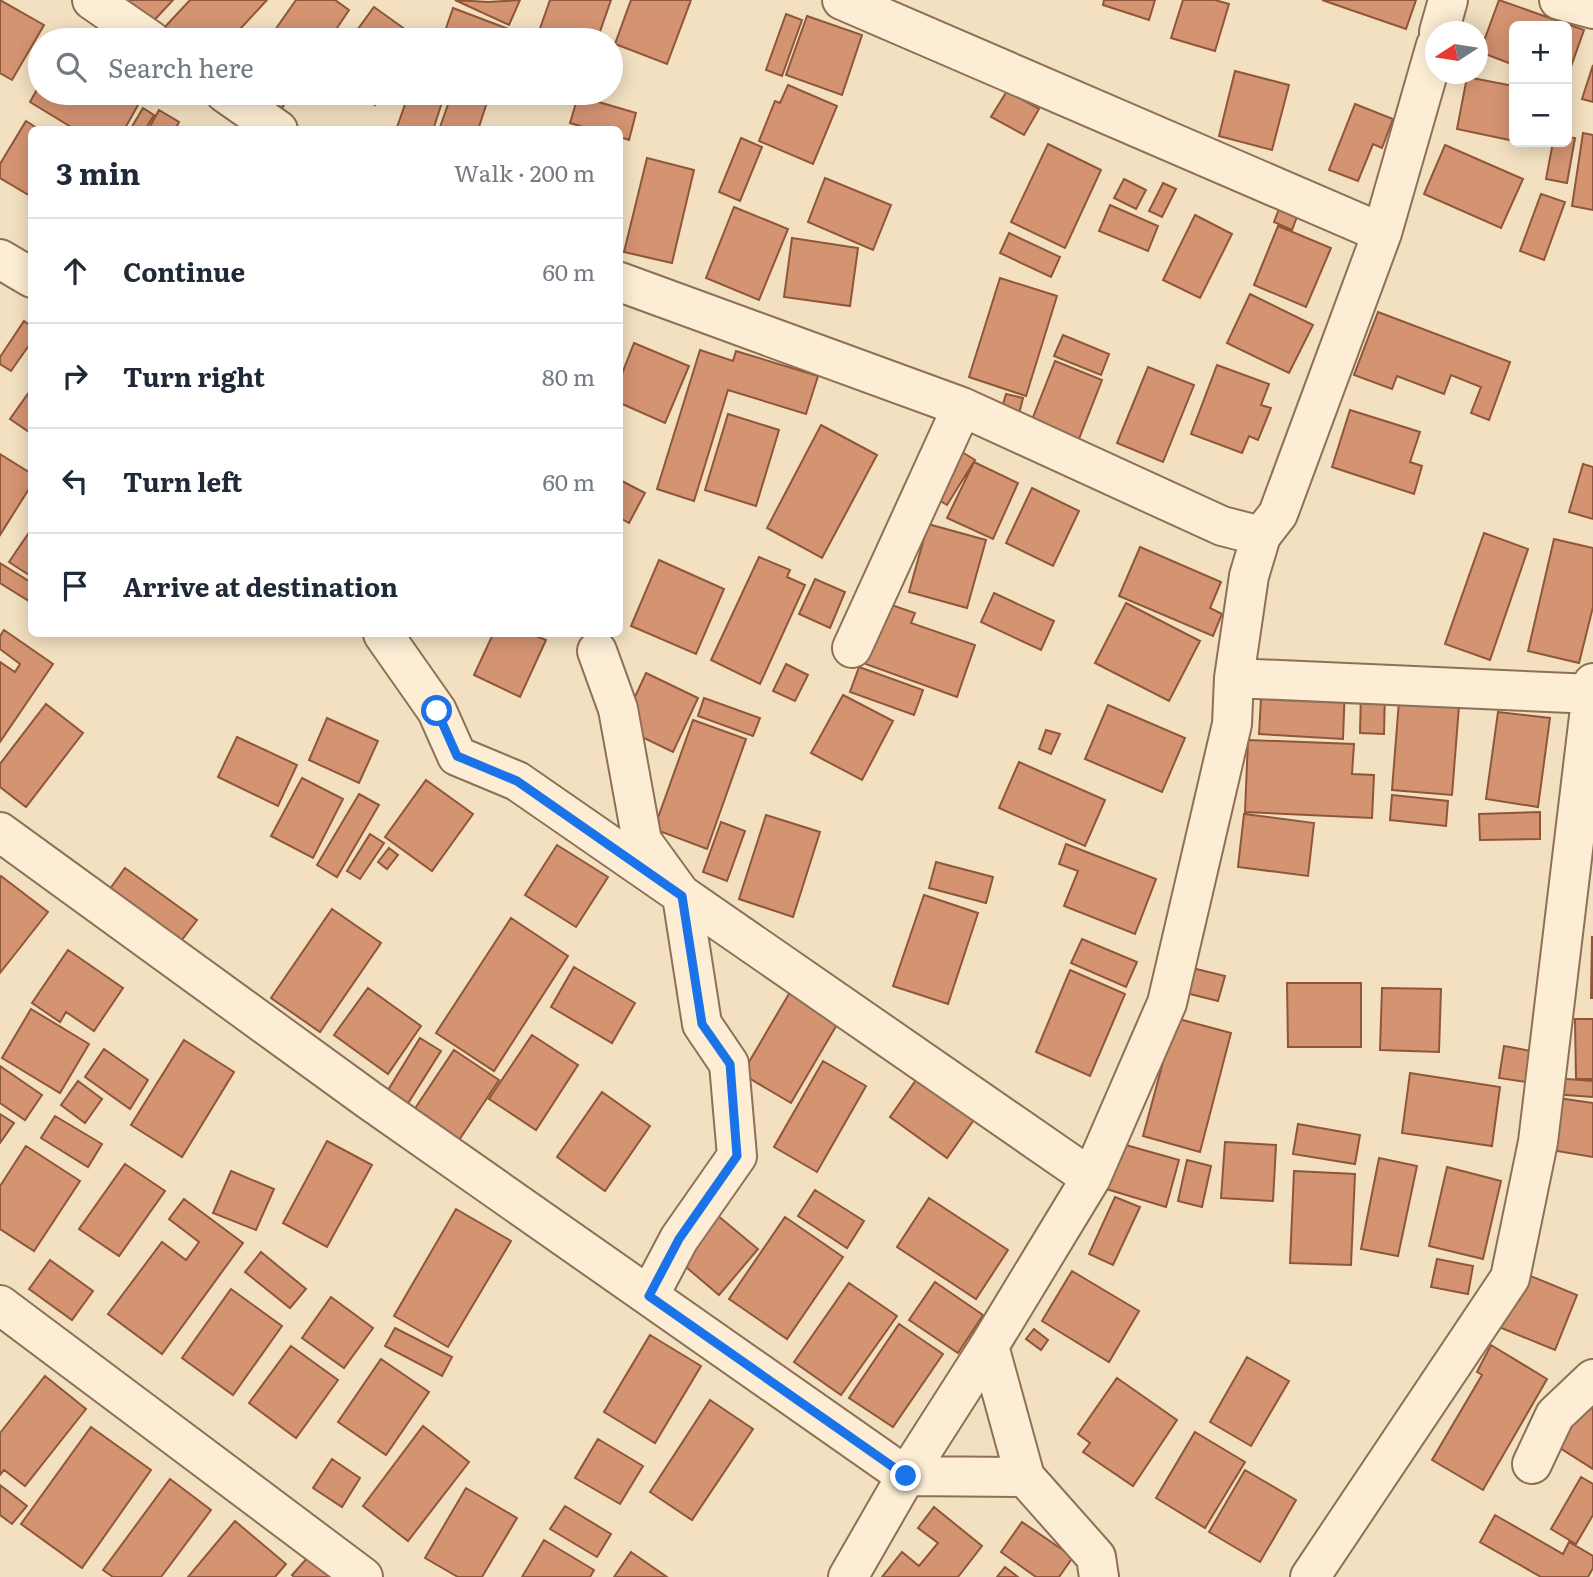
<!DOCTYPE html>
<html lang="en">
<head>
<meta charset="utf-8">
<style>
  body { margin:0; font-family:Literata,serif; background:#f6f6f7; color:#1f2937 }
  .controls { position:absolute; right:21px; top:21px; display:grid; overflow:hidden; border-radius:10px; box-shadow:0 4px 18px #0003 }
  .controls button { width:63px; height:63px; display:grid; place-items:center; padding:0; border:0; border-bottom:2px solid #e0e1e3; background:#fff; color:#1f2937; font:35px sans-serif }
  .compass { position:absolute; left:1425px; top:21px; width:63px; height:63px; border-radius:50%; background:#fff; box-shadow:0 4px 18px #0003; rotate:258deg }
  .stop { position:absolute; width:21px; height:21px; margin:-16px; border:5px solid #1a73e8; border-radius:50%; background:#fff }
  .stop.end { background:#1a73e8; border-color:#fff; box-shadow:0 2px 7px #0008 }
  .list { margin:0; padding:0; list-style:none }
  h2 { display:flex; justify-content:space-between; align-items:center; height:91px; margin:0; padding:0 28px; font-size:30px }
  h2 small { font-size:23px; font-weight:400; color:#747a83 }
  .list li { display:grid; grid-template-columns:46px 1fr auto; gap:21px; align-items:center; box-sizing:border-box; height:105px; padding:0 28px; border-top:2px solid #e0e1e3 }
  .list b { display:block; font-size:26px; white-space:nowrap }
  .list em { font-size:23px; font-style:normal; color:#747a83 }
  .icon { flex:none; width:38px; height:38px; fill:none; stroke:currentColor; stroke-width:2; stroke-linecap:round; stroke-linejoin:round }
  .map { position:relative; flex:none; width:1593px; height:1577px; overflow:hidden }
  .search { position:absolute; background:#fff; box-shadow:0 4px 18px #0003; left:28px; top:28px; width:595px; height:77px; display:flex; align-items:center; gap:18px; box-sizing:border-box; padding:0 24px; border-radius:38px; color:#747a83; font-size:26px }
  .panel { position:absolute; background:#fff; box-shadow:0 4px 18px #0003; left:28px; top:126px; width:595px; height:511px; border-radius:10px }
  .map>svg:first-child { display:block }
  .building { fill:#d49472; stroke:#8f563a; stroke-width:2 }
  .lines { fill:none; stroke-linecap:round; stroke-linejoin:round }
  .minor-casing { stroke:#8d7056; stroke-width:42 }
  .minor { stroke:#fcedd4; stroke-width:38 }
  .route { stroke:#1a73e8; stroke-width:9 }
</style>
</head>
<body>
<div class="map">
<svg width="1593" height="1577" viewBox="0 0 1593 1577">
  <rect width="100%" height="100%" fill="#f2e0c0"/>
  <path class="building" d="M0 0 44 25 12 80 0 73Z
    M115 0H173L146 29Z
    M190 0H267L230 40H175L163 29Z
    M296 0H335L349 10 329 40H268Z
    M455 0 488 2 520 0 509 25Z
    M550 0H611L597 40H557L538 34Z
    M631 0H691L667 64 615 44Z
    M1104 0H1155L1149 20 1103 5Z
    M1183 0H1215L1229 4 1215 51 1171 38Z
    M1322 0H1416L1406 29Z
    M1499 0 1584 30 1567 78V26H1514V65L1480 52Z
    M374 7 420 40H350Z
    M453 8 511 30 507 40H442Z
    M786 14 802 20 782 76 766 70Z
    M807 16 862 35 842 95 786 75Z
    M1593 65V102L1582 99Z
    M1235 71 1289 85 1272 150 1219 136Z
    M1467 77 1514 86V141L1457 129Z
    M40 84V93H133L142 98 124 130H76L30 102Z
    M788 85 837 106 813 164 759 141 775 101 780 103Z
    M1007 91 1039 109 1024 135 991 117Z
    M255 93H292L280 111Z
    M358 93H384L375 105Z
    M409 93H445L433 130H396Z
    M452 93H490L478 130H439Z
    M578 96 636 113 629 140 620 137V130H593L570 123Z
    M1355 104 1393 119 1382 148 1373 144 1358 181 1329 170Z
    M143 108 154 115 145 130H130Z
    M159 110 179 122 175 130H148Z
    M26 121 40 130H32V197L0 178V164Z
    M1583 133 1593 135V210L1572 206Z
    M1567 137 1575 138 1567 183 1546 179 1553 142H1567Z
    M741 138 762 147 740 201 719 192Z
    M1048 144 1101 170 1065 248 1011 222Z
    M1445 145 1523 179 1501 228 1424 194Z
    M647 158 694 170 672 263 624 252Z
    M825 178 891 205 873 250 808 222Z
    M1124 179 1146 190 1136 209 1114 198Z
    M1163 183 1176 189 1162 217 1149 211Z
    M1541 194 1565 202 1544 260 1520 251Z
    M1282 201 1300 209 1292 230 1274 222Z
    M1110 205 1158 226 1148 251 1099 231Z
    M734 207 788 229 759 300 706 278Z
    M1195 215 1232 234 1200 298 1163 280Z
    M1278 226 1331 248 1306 307 1254 285Z
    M1009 233 1060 257 1051 277 1000 253Z
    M792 238 858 248 850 306 784 297Z
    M1000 278 1057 296 1026 396 969 377Z
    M1250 294 1313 325 1289 373 1227 343Z
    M1378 312 1510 362 1489 420 1471 413 1481 387 1451 375 1444 394 1397 376 1392 389 1354 375Z
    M24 321 32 327V341L11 371 0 364V357Z
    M1063 335 1109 354 1101 375 1054 356Z
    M634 343 689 366 665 423 620 403V379Z
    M700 350 733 361 736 351 818 376 806 414 728 390 694 501 657 489Z
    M1055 361 1102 380 1077 444 1030 425Z
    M1217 365 1269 384 1261 405 1271 408 1258 440 1249 436 1242 453 1191 434Z
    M1148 367 1194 385 1163 462 1117 443Z
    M32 388V434L10 419Z
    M1006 394 1023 398 1016 426 998 421Z
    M1350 410 1420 432 1410 462 1422 466 1414 494 1332 467Z
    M728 414 779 430 756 506 705 490Z
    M821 425 877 455 822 558 767 528Z
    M957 449 975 460 947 505 930 495Z
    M0 454 32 474V484L0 535Z
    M974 462 1018 483 993 539 947 518Z
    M1583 464 1593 467V519L1569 512Z
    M620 480 645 493 629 523 620 518Z
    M1032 488 1079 511 1053 566 1006 543Z
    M928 524 986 540 967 608 909 592Z
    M32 528V577L9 562Z
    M1484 533 1528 549 1490 660 1445 644Z
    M1554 539 1593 548V607L1579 663 1528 651Z
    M1140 547 1221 582 1210 608 1222 614 1213 636 1119 596Z
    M759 557 790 570 787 577 805 585 760 684 711 660Z
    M659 560 724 589 696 654 631 626Z
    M0 563 32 583V603L0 583Z
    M815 579 845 592 830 628 799 614Z
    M994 593 1054 621 1041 650 981 622Z
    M880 601 915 613 911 623 975 645 957 697 860 662Z
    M1126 603 1200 641 1169 701 1095 663Z
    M4 630 53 664 0 742V662L15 672 20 664 0 649V636Z
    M493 634H531L546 640 520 697 474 675Z
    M786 664 808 675 795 701 773 691Z
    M859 667 923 690 914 715 850 692Z
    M646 673 698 698 673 752 621 727Z
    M1262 682 1345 686 1343 739 1259 734Z
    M1361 691 1385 692 1384 734 1360 733Z
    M843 695 893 721 862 780 811 753Z
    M704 698 760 718 753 736 698 716Z
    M1399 701 1459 706 1452 795 1392 790Z
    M46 704 83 733 26 807 0 787V764Z
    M1108 705 1185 738 1162 792 1085 759Z
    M1498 712 1550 718 1538 807 1486 799Z
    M327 718 378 741 359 783 309 760Z
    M693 720 746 739 707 849 654 829Z
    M1046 730 1060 734 1051 754 1039 749Z
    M237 737 297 765 278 806 218 777Z
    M1248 740 1354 744 1352 774 1374 775 1372 818 1245 812Z
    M1019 762 1105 800 1085 846 999 808Z
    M302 778 343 799 313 858 271 836Z
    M426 780 473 814 432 871 385 837Z
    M359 794 379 805 337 877 317 865Z
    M1392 795 1448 801 1446 826 1390 820Z
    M1540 812V839L1480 840 1479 814Z
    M1244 814 1314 823 1308 876 1238 867Z
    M766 815 820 832 793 917 739 899Z
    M721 822 745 831 727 881 703 872Z
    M370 834 384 843 360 879 347 871Z
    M1066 844 1156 879 1135 934 1064 906 1078 871 1059 864Z
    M557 845 608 877 576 927 525 895Z
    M389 848 398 855 387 869 378 862Z
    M936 862 993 877 986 903 929 888Z
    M125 868 197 920 178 945 107 893Z
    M1 876 48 912 0 973V877Z
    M924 895 978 913 948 1004 893 986Z
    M332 909 381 943 320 1032 271 998Z
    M511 918 568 956 494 1071 436 1033Z
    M1592 937H1593V998H1591Z
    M1082 939 1137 962 1126 987 1071 963Z
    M68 950 123 988 94 1031 66 1012 60 1022 32 1003Z
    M574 967 635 1003 612 1043 551 1007Z
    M1192 968 1225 976 1218 1001 1186 993Z
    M1070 970 1125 994 1090 1076 1036 1052Z
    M1287 983H1361V1047H1288Z
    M368 988 421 1026 388 1074 334 1035Z
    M1382 988 1441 989 1439 1052 1380 1050Z
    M790 992 839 1021 791 1103 742 1074Z
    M31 1009 89 1044 60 1093 2 1058Z
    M1175 1018 1231 1033 1200 1152 1143 1136Z
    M1575 1019H1593V1079H1576Z
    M532 1035 578 1065 536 1130 489 1099Z
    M420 1038 441 1051 405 1108 385 1095Z
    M184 1040 234 1072 182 1157 131 1125Z
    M1504 1046 1531 1051 1526 1082 1499 1078Z
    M104 1049 148 1080 130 1109 85 1077Z
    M454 1050 499 1080 457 1143 412 1113Z
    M823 1061 866 1086 817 1172 774 1147Z
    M0 1066 42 1095 25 1120 0 1103Z
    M921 1073 978 1114 947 1158 890 1117Z
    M1410 1073 1500 1087 1492 1146 1402 1133Z
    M1554 1078 1593 1081V1097L1553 1094Z
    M78 1081 102 1099 85 1123 61 1105Z
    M602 1092 650 1126 605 1191 557 1157Z
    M1558 1098 1593 1103V1157L1551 1150Z
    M0 1114 14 1123 0 1143Z
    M55 1116 102 1144 88 1167 41 1138Z
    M1298 1124 1360 1135 1355 1164 1293 1154Z
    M327 1141 372 1165 327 1247 283 1223Z
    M1115 1142 1179 1160 1166 1207 1103 1188Z
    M1225 1142 1276 1145 1273 1201 1221 1198Z
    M26 1146 80 1181 34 1251 0 1229V1186Z
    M1379 1158 1417 1166 1398 1256 1361 1249Z
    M1187 1160 1211 1166 1202 1207 1178 1201Z
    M125 1164 165 1191 119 1256 79 1229Z
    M1447 1167 1501 1181 1483 1259 1429 1246Z
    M231 1171 274 1189 256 1230 213 1213Z
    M1294 1171 1355 1174 1351 1265 1290 1263Z
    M815 1190 864 1221 847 1248 798 1216Z
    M1115 1197 1140 1207 1113 1265 1089 1254Z
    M929 1198 1008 1250 976 1299 897 1247Z
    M184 1199 243 1243 162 1354 108 1314 162 1242 186 1260 199 1242 169 1219Z
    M456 1209 511 1241 448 1347 394 1316Z
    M711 1210 758 1249 719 1295 673 1256Z
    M785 1217 843 1257 787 1339 729 1299Z
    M261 1252 306 1289 290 1308 245 1272Z
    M1437 1259 1473 1266 1468 1294 1431 1287Z
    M50 1260 93 1291 72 1320 29 1289Z
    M1072 1271 1139 1311 1109 1362 1042 1321Z
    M1521 1272 1577 1295 1555 1350 1499 1327Z
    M935 1282 983 1315 958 1353 909 1320Z
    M849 1283 897 1316 841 1395 794 1362Z
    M231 1289 282 1326 233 1395 182 1358Z
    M331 1297 373 1328 344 1368 302 1338Z
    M899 1324 943 1354 893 1427 849 1398Z
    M395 1328 452 1357 442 1376 385 1346Z
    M1034 1329 1048 1340 1041 1350 1026 1339Z
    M650 1335 701 1366 655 1443 604 1412Z
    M1491 1345 1547 1379 1483 1490 1432 1460 1482 1375 1477 1372Z
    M291 1346 338 1380 296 1438 249 1403Z
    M1247 1357 1289 1381 1251 1446 1210 1422Z
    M381 1359 429 1392 386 1455 338 1422Z
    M45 1376 86 1409 25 1486 4 1470 0 1475V1433Z
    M1117 1378 1177 1420 1133 1486 1083 1452 1090 1443 1078 1434Z
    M1593 1397V1469L1549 1441Z
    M710 1400 753 1429 692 1520 650 1492Z
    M423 1426 469 1462 408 1541 363 1506Z
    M91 1427 151 1470 82 1568 21 1524Z
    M1195 1432 1245 1462 1205 1528 1156 1498Z
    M598 1439 643 1466 620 1504 575 1478Z
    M332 1459 360 1478 342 1507 313 1488Z
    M1245 1470 1296 1500 1260 1562 1209 1532Z
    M1581 1477 1593 1484V1515L1576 1544 1551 1529Z
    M170 1479 211 1510 161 1577H113L103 1570Z
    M0 1485 27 1506 12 1524 0 1515Z
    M466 1488 517 1518 482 1577H458L425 1558Z
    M565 1506 611 1534 597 1557 550 1529Z
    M934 1507 982 1546 958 1577H882L902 1552 919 1566 938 1543 918 1528Z
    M1495 1515 1563 1554 1569 1542 1593 1556V1568L1588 1577H1541L1480 1542Z
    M235 1521 286 1564 275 1577H188Z
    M1022 1522 1073 1557 1059 1577H1036L1001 1552Z
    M544 1540 594 1570 590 1577H522Z
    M631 1552 667 1577H614Z
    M310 1555 334 1577H294L292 1575Z
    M1005 1567 1018 1577H997Z"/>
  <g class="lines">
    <g class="minor-casing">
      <path id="minor" d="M92 0 150 40
        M842 0 1382 233
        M1559 0 1593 9
        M1439 32 1448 0
        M225 93 278 130
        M0 259 32 278
        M620 282 962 407 1222 526 1261 536
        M383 634 437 711 457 756 517 781 1091 1178
        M852 648 962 407
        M597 651 618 709 642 841 682 896 702 1024 729 1064 737 1156 679 1239 649 1296
        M1234 678 1593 694
        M0 832 369 1100 906 1476 1025 1477
        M0 1305 363 1577
        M989 1346 1025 1477 1096 1557 1099 1577
        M1532 1464 1555 1415 1593 1379
        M848 1577 906 1476 989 1346 1091 1178 1167 1003 1232 724 1234 678 1249 576 1261 536 1278 514 1382 233 1436 45
        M1310 1577 1510 1278 1538 1142 1593 683"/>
    </g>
    <use href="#minor" class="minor"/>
  </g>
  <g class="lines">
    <path class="route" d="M437 711 457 756 517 781 682 896 702 1024 730 1064 737 1156 679 1239 649 1296 906 1476"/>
  </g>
</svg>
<div class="controls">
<button>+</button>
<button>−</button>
</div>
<svg class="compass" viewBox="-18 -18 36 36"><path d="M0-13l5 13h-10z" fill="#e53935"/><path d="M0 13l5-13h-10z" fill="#747a83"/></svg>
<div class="stop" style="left:437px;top:711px"></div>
<div class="stop end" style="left:906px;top:1476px"></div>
<div class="search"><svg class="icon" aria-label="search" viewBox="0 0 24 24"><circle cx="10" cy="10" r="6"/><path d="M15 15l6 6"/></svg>Search here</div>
<section class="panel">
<h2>3 min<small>Walk · 200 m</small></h2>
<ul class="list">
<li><svg class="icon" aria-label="ahead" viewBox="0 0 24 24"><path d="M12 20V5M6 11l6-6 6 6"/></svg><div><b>Continue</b></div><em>60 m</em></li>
<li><svg class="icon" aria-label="right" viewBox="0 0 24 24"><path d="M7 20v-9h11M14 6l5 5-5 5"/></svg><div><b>Turn right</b></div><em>80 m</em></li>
<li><svg class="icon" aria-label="left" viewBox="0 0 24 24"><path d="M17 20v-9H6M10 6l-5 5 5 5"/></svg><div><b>Turn left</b></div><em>60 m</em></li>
<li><svg class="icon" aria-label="arrive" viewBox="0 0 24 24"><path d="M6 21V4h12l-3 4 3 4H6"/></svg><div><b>Arrive at destination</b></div></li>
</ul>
</section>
</div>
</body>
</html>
